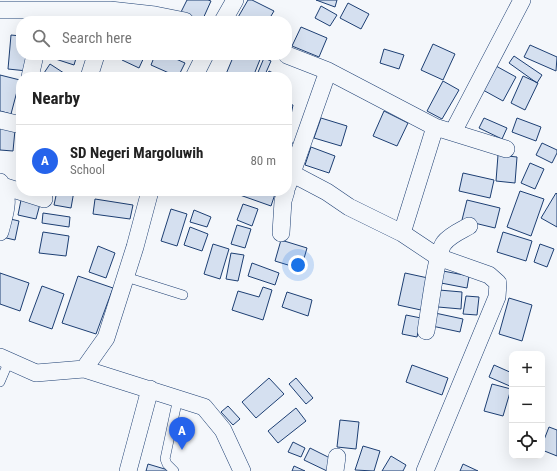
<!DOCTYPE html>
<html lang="en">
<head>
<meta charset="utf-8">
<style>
  body { margin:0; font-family:"Roboto Condensed",sans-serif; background:#f6f6f6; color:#222 }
  .controls { position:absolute; right:12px; bottom:12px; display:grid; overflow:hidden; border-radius:8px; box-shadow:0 4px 16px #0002 }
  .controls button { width:36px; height:36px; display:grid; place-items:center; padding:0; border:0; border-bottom:1px solid #e0e0e0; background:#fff; color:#222; font:20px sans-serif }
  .you { position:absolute; left:298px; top:265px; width:14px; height:14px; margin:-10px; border:3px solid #fff; border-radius:50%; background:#1a73e8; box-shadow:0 0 0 6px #1a73e833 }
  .badge { display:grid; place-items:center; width:26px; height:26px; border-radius:50%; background:#2563eb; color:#fff; font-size:13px; font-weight:700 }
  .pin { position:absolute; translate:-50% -33px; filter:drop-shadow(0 1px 2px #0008) }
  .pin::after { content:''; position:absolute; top:21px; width:14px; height:12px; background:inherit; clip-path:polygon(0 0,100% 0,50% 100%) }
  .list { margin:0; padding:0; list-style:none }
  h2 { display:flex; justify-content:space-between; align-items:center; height:52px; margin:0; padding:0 16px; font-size:17px }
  h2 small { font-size:13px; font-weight:400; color:#767676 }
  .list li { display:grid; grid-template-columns:26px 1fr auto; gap:12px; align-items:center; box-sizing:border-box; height:72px; padding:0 16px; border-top:1px solid #e0e0e0 }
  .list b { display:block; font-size:15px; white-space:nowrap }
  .list p { margin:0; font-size:13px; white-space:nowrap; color:#767676 }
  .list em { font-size:13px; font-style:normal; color:#767676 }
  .icon { flex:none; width:22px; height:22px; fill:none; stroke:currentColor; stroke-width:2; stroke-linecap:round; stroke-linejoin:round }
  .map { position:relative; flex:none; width:557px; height:471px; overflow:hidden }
  .search { position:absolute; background:#fff; box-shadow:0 4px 16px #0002; left:16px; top:16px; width:276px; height:44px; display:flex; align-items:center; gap:10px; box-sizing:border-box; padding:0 14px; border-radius:16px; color:#767676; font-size:15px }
  .panel { position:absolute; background:#fff; box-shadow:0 4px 16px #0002; left:16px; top:72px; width:276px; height:124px; border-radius:16px }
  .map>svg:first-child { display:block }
  .building { fill:#d5e0f0; stroke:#1d3f73 }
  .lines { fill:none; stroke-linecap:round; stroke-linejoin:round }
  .lane-casing { stroke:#1d3f73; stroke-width:10 }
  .street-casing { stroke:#1d3f73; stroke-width:18 }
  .lane { stroke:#f4f7fb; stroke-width:9 }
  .street { stroke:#f4f7fb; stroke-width:17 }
</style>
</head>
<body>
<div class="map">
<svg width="557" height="471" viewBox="0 0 557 471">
  <rect width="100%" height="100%" fill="#f4f7fb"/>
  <path class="building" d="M187 0H208L211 1 202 21 181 12Z
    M248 0H252L274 11 268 21H241L237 19Z
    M316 0H337L335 7Z
    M348 3 369 14 361 29 340 18Z
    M321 6 337 15 330 26 315 18Z
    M61 13 89 21H46L48 16 59 19Z
    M301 27 327 38 319 57 292 46Z
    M11 35 21 36V55H28L27 71 8 69Z
    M433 44 455 54 443 80 421 70Z
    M530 45 557 57 556 71 524 57Z
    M384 49 404 55 399 69 380 63Z
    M43 55H77L74 65Z
    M124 55H145L139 68 122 60Z
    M155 55H167L185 63 178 77 151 65Z
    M234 55H256L261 57 253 77H234L226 74Z
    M514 56 542 75 537 83 509 63Z
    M264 58 271 61 264 77H256Z
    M50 64 70 77 42 76Z
    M496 66 516 77 503 101 483 90Z
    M269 71 279 76 278 77H266Z
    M0 75 20 80 11 114 0 111Z
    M523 76 538 83 525 110 511 103Z
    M443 81 459 90 442 119 427 111Z
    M287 104 293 105 288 130H287Z
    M384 111 408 123 397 146 373 136Z
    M321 118 347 126 341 146 314 138Z
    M484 118 507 128 502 139 479 128Z
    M517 118 541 127 536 141 512 132Z
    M0 128 15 130 13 151 0 150Z
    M287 141 295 144 290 158 287 157Z
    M542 143 557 150V153L552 163 536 155Z
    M311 147 335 156 329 173 305 165Z
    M498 155 517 157 515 183 496 181Z
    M530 163 544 169 535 189 521 183Z
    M463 173 494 180 490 198 459 191Z
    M57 191H74L71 208 54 205Z
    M238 191H276L271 206 237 194Z
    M520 191 544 199 531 236 507 227Z
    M556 193 557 194V227L541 218Z
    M95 199 133 205 130 219 93 214Z
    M21 200 40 204 36 219 18 215Z
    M467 200 500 208 495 228 462 220Z
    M243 204 258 209 252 226 237 220Z
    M171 209 187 214 177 246 161 241Z
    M194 210 211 217 207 227 190 222Z
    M43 213 70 217 69 227 42 223Z
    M6 218 19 221 15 240 2 237Z
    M237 225 251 229 245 248 231 244Z
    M190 227 208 234 202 251 184 245Z
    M43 232 69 236 66 256 39 253Z
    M503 232 532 241 526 261 497 252Z
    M281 240 307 248 301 269 275 261Z
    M213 244 229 249 220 279 204 274Z
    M540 244 554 249 547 267 534 262Z
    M98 246 115 253 106 278 89 272Z
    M231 253 244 255 238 281 226 279Z
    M252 263 279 273 275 285 248 276Z
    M443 271 469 276 467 288 441 283Z
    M0 273 29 283 20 311 0 304Z
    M405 273 428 278 421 310 398 305Z
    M78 276 113 288 96 334 62 323Z
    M42 286 64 294 52 329 29 321Z
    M263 287 272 290 263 320 232 310 238 291 259 297Z
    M439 290 462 292 461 309 438 307Z
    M287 292 312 300 308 316 282 307Z
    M466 296 479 297 477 315 463 314Z
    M509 298 532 305 522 341 499 334Z
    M435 313 463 319 460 332 432 326Z
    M406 315 421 318 417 337 402 334Z
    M412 365 448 378 442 395 406 382Z
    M494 365 512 373V387L489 377Z
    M269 378 284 394 256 418 242 402Z
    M296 378 313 398 306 404 289 384Z
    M492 384 511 389 503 416 484 411Z
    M228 406 240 419 233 425 221 412Z
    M296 408 306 421 278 443 268 431Z
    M340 420 359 422 356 449 337 447Z
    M549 427 557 430V456L542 450V445Z
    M293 442 305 448 301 457 288 452Z
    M363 446 380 451 374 471 355 470Z
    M310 448 334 460 327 471 304 460Z
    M391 456 406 465 403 471H382Z
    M148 464 168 470 167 471H146Z
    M463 464 478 471H460Z
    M294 466 305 471H292Z"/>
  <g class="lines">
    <g class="lane-casing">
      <path id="lane" d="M126 277 183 295
        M0 382 9 361
        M174 471 167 464 165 459 178 398"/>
    </g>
    <g class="street-casing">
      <path id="street" d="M0 10H110L155 15 185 21
        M223 21 235 0
        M287 55 328 71 435 127 506 149
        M30 77 35 55
        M89 77 96 55
        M194 77 205 55
        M0 120 21 125
        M453 132 522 0
        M291 173 327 192 349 207 402 233 438 257 489 275 498 283 497 297 425 471
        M0 182C12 197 4 216 0 232
        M3 186 44 199
        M287 187 328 71
        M281 233 283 201 286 191
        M402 233 435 127
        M426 331C429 315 436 253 444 243 450 235 460 231 469 226
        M0 357 36 373 84 369 106 338 135 247 150 191
        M84 369 204 407 223 430 242 471
        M128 471 150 389
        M335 471 337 457"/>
    </g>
    <use href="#lane" class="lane"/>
    <use href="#street" class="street"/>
  </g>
</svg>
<div class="controls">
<button>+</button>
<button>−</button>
<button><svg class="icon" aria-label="locate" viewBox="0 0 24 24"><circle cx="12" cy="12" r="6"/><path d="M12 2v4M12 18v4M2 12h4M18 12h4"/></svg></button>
</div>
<div class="you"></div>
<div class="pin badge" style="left:182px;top:450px">A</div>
<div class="search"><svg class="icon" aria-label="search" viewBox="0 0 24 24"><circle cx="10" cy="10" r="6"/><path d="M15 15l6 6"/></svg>Search here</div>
<section class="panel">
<h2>Nearby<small></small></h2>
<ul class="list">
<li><span class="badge">A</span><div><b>SD Negeri Margoluwih</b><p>School</p></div><em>80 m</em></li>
</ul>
</section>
</div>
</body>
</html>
